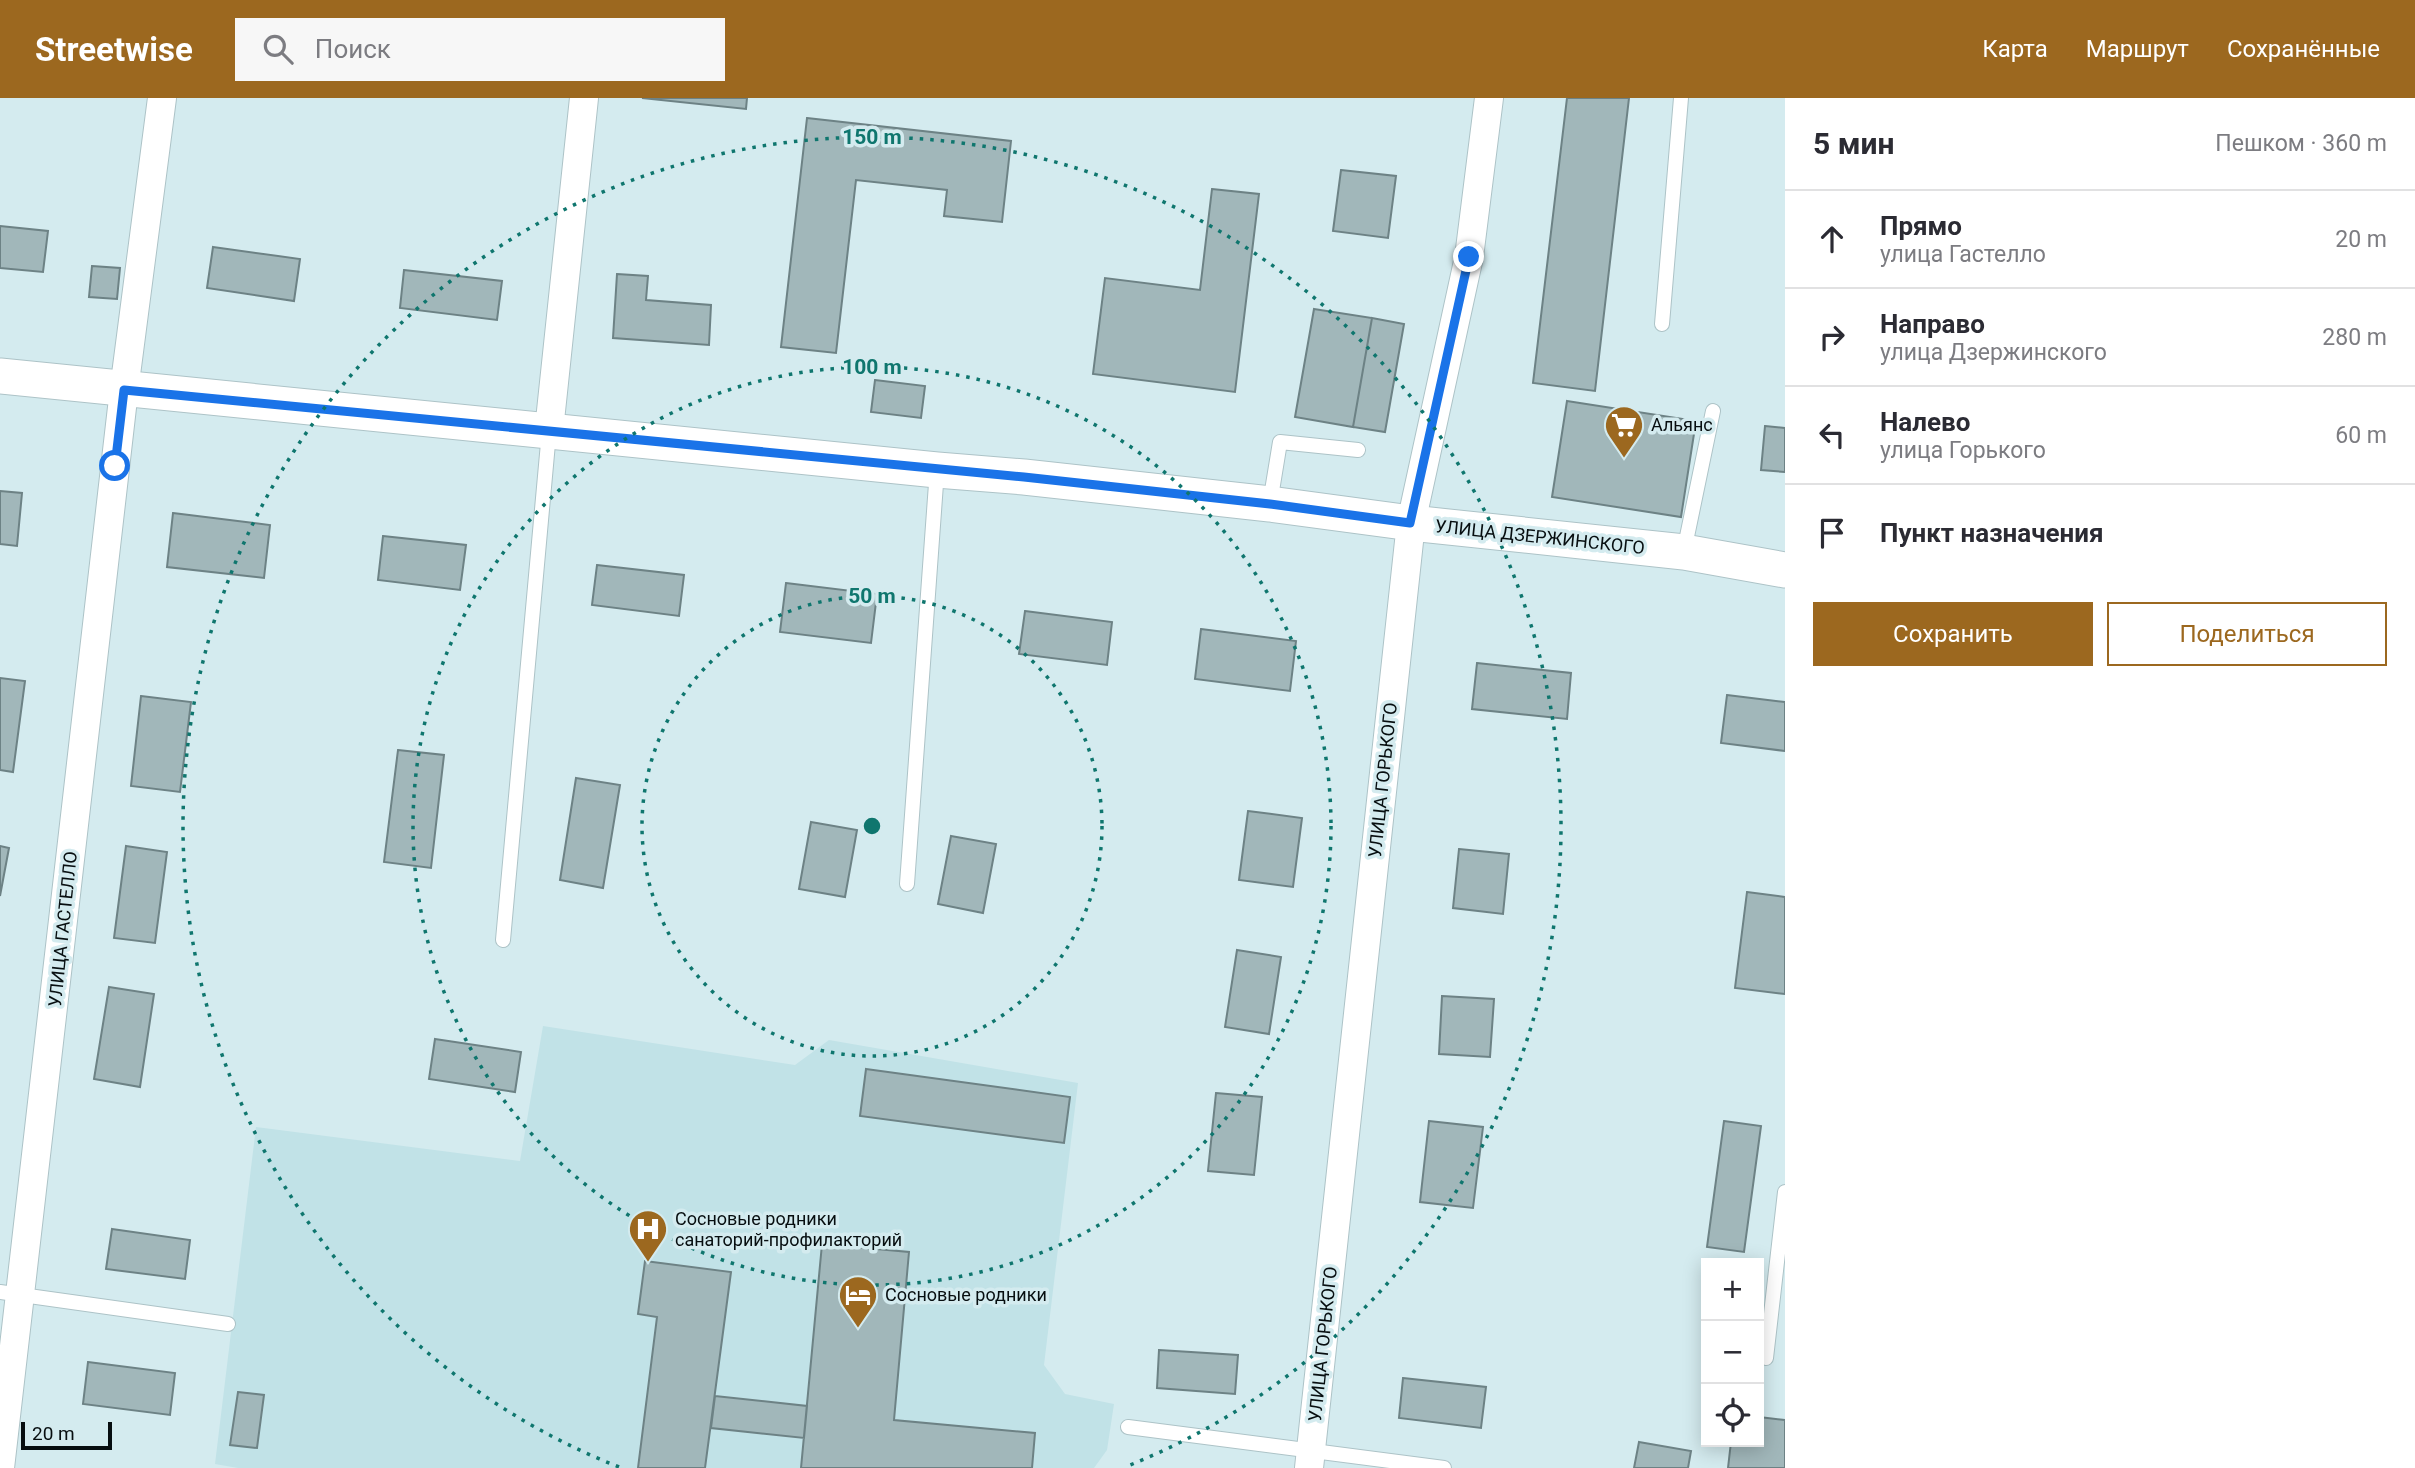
<!DOCTYPE html>
<html lang="ru">
<head>
<meta charset="utf-8">
<style>
  body { margin:0; font-family:Roboto,sans-serif; background:#f7f7f7; color:#2b2b33 }
  .controls { position:absolute; right:21px; bottom:21px; display:grid; overflow:hidden; border-radius:0px; box-shadow:0 4px 18px #0003 }
  .controls button { width:63px; height:63px; display:grid; place-items:center; padding:0; border:0; border-bottom:2px solid #e1e1e2; background:#fff; color:#2b2b33; font:35px sans-serif }
  .scale { position:absolute; left:21px; bottom:18px; width:91px; box-sizing:border-box; padding-left:7px; border:4px solid #070e10; border-top:0; font-size:19px; line-height:24px; white-space:nowrap; color:#070e10; -webkit-text-stroke:5px #d4ebef; paint-order:stroke }
  .stop { position:absolute; width:21px; height:21px; margin:-16px; border:5px solid #1a73e8; border-radius:50%; background:#fff }
  .stop.end { background:#1a73e8; border-color:#fff; box-shadow:0 2px 7px #0008 }
  .list { margin:0; padding:0; list-style:none }
  h2 { display:flex; justify-content:space-between; align-items:center; height:91px; margin:0; padding:0 28px; font-size:30px }
  h2 small { font-size:23px; font-weight:400; color:#7c7c81 }
  .list li { display:grid; grid-template-columns:46px 1fr auto; gap:21px; align-items:center; box-sizing:border-box; height:98px; padding:0 28px; border-top:2px solid #e1e1e2 }
  .list b { display:block; font-size:26px; white-space:nowrap }
  .list p { margin:0; font-size:23px; white-space:nowrap; color:#7c7c81 }
  .list em { font-size:23px; font-style:normal; color:#7c7c81 }
  .actions { display:flex; gap:14px; padding:21px 28px }
  .actions a { flex:1; padding:16px 0; border:2px solid #9c681f; border-radius:0px; text-align:center; font-size:24px; color:#9c681f }
  .actions .main { background:#9c681f; color:#fff }
  .icon { flex:none; width:38px; height:38px; fill:none; stroke:currentColor; stroke-width:2; stroke-linecap:round; stroke-linejoin:round }
  .map { position:relative; flex:none; width:1785px; height:1370px; overflow:hidden }
  header { display:flex; align-items:center; gap:42px; box-sizing:border-box; height:98px; padding:0 35px; background:#9c681f; color:#fff }
  header strong { font-size:33px }
  nav { display:flex; gap:38px; margin-inline-start:auto; font-size:24px }
  .search { width:490px; height:63px; background:#f7f7f7; display:flex; align-items:center; gap:18px; box-sizing:border-box; padding:0 24px; border-radius:0px; color:#7c7c81; font-size:26px }
  main { display:flex }
  aside { flex:1; background:#fff }
  .map>svg:first-child { display:block }
  .built { fill:#c1e2e7 }
  .building { fill:#a1b7ba; stroke:#6d8285; stroke-width:2 }
  .lines { fill:none; stroke-linecap:round; stroke-linejoin:round }
  .service-casing { stroke:#adc3c7; stroke-width:16 }
  .minor-casing { stroke:#adc3c7; stroke-width:30 }
  .tertiary-casing { stroke:#adc3c7; stroke-width:37 }
  .service { stroke:#fff; stroke-width:14 }
  .minor { stroke:#fff; stroke-width:28 }
  .tertiary { stroke:#fff; stroke-width:35 }
  .route { stroke:#1a73e8; stroke-width:9 }
  .ring { fill:none; stroke:#0f766e; stroke-width:3.5; stroke-dasharray:3.5 7 }
  .labels { text-anchor:middle; stroke-width:7; stroke-linejoin:round; paint-order:stroke }
  .poi-label { font-size:18px; fill:#070e10; stroke:#d4ebef; text-anchor:start }
  .street-label { font-size:18px; fill:#070e10; stroke:#d4ebef }
  .centre { fill:#0f766e; stroke:#d4ebef; stroke-width:3.5 }
  .ring-label { font-size:21px; text-anchor:middle; font-weight:bold; fill:#0f766e; stroke:#d4ebef; stroke-width:7; stroke-linejoin:round; paint-order:stroke }
</style>
</head>
<body>
<header>
<strong>Streetwise</strong>
<div class="search"><svg class="icon" aria-label="search" viewBox="0 0 24 24"><circle cx="10" cy="10" r="6"/><path d="M15 15l6 6"/></svg>Поиск</div>
<nav><a>Карта</a><a>Маршрут</a><a>Сохранённые</a></nav>
</header>
<main>
<div class="map">
<svg width="1785" height="1370" viewBox="0 0 1785 1370">
  <rect width="100%" height="100%" fill="#d4ebef"/>
  <path class="built" d="M543 928 795 967 829 942 1078 985 1044 1267 1065 1296 1114 1306 1107 1352 1094 1370H238L215 1366 256 1029 520 1063Z"/>
  <path class="building" d="M642 0H747L746 11Z
    M1567 0H1629L1595 293 1533 285Z
    M807 20 1011 43 1002 124 944 118 947 92 856 82 836 255 781 249Z
    M1341 72 1396 78 1388 140 1333 133Z
    M1212 91 1259 96 1235 294 1093 276 1105 180 1200 192Z
    M0 128 48 133 43 174 0 170Z
    M213 149 300 161 294 203 207 190Z
    M92 168 120 170 117 201 89 199Z
    M404 172 502 183 497 222 400 210Z
    M617 176 648 178 646 202 711 207 709 247 613 240Z
    M1314 211 1372 220 1353 329 1295 319Z
    M1372 220 1404 226 1385 334 1353 329Z
    M875 282 925 288 921 320 871 314Z
    M1567 303 1696 323 1681 419 1552 399Z
    M1765 328 1785 330V374L1761 372Z
    M0 393 22 395 17 448 0 446Z
    M173 415 270 427 264 480 167 469Z
    M383 438 466 447 460 492 378 482Z
    M597 467 684 477 679 518 592 507Z
    M786 485 877 496 871 545 780 534Z
    M1025 513 1112 524 1107 567 1019 556Z
    M1201 531 1296 543 1290 593 1195 581Z
    M1477 565 1571 575 1567 621 1472 611Z
    M0 580 25 583 13 674 0 672Z
    M1727 597 1785 604V653L1721 645Z
    M141 598 191 604 180 694 131 688Z
    M398 652 444 657 431 770 384 764Z
    M576 680 620 687 603 790 560 782Z
    M1248 713 1302 720 1293 789 1239 782Z
    M811 724 857 732 845 799 799 791Z
    M951 738 996 746 983 815 938 806Z
    M0 748 9 750 0 798Z
    M126 748 167 754 155 845 114 840Z
    M1459 751 1509 756 1503 816 1453 810Z
    M1747 794 1785 799V896L1735 890Z
    M1237 852 1281 859 1269 936 1225 929Z
    M109 889 154 896 140 989 94 981Z
    M1442 898 1494 901 1490 959 1439 956Z
    M435 941 521 954 515 994 429 981Z
    M866 971 1070 999 1064 1045 860 1018Z
    M1216 995 1262 999 1254 1077 1208 1073Z
    M1429 1023 1483 1029 1473 1110 1420 1104Z
    M1724 1023 1761 1028 1744 1154 1707 1149Z
    M112 1131 190 1142 185 1181 106 1171Z
    M822 1146 909 1154 894 1322 1035 1335 1032 1370H801Z
    M645 1163 731 1174 705 1370H638L657 1219 638 1216Z
    M1159 1252 1238 1257 1235 1296 1157 1290Z
    M88 1264 175 1275 170 1317 83 1306Z
    M1403 1280 1486 1289 1481 1330 1399 1320Z
    M238 1294 264 1297 257 1350 230 1347Z
    M715 1298 807 1308 804 1340 711 1330Z
    M1759 1319 1785 1322V1370H1728L1731 1344H1759Z
    M1639 1344 1691 1353 1688 1370H1634Z"/>
  <g class="lines">
    <g class="service-casing">
      <path id="service" d="M1662 226 1681 0
        M1270 405 1280 344 1358 352
        M1684 453 1713 313
        M907 786 937 372
        M503 842 549 334
        M0 1194 228 1226
        M1766 1260 1785 1094
        M1128 1329 1444 1370"/>
    </g>
    <g class="minor-casing">
      <path id="minor" d="M549 332 584 0
        M0 1370 124 292 162 0
        M1309 1370 1411 425 1469 159 1489 0"/>
    </g>
    <g class="tertiary-casing">
      <path id="tertiary" d="M0 278 937 372 1024 379 1270 406 1411 425 1684 454 1785 472"/>
    </g>
    <use href="#service" class="service"/>
    <use href="#minor" class="minor"/>
    <use href="#tertiary" class="tertiary"/>
  </g>
  <g class="lines">
    <path class="route" d="M115 368 124 292 1024 379 1270 406 1410 425 1469 159"/>
  </g>
  <g class="ring">
    <circle cx="872" cy="728" r="230"/>
    <circle cx="872" cy="728" r="459"/>
    <path d="M619 1369A689 689 0 1 1 1125 1369"/>
  </g>
  <defs>
    <g id="supermarket-pin" transform="scale(2.0125)"><path d="M0 17L-7.5 6A9.5 9.5 0 1 1 7.5 6Z" fill="#9c681f" stroke="#d4ebef"/><path d="M-6-5.5h2.5l.6 2H6L4.5 2H-2.5L-4.4-4H-6ZM-1.5 3.2a1.3 1.3 0 1 0 .1 0ZM3 3.2a1.3 1.3 0 1 0 .1 0Z" fill="#fff"/></g>
    <g id="hospital-pin" transform="scale(2.0125)"><path d="M0 17L-7.5 6A9.5 9.5 0 1 1 7.5 6Z" fill="#9c681f" stroke="#d4ebef"/><path d="M-5-5h3v3.5h4V-5h3V5h-3V1.5h-4V5h-3Z" fill="#fff"/></g>
    <g id="hotel-pin" transform="scale(2.0125)"><path d="M0 17L-7.5 6A9.5 9.5 0 1 1 7.5 6Z" fill="#9c681f" stroke="#d4ebef"/><path d="M-6-4.5h1.5V1H6V5H4.5V3h-9V5H-6ZM-4 0a1.8 1.8 0 1 1 3.6 0ZM.5 0V-2.5h3Q6-2.5 6 0Z" fill="#fff"/></g>
  </defs>
  <g fill-rule="evenodd">
    <use href="#supermarket-pin" x="1624" y="327"/>
    <use href="#hospital-pin" x="648" y="1131"/>
    <use href="#hotel-pin" x="858" y="1197"/>
  </g>
  <g class="labels">
    <g class="poi-label">
      <text x="1651" y="333">Альянс</text>
      <text x="675" y="1127">Сосновые родники<tspan x="675" dy="21">санаторий-профилакторий</tspan></text>
      <text x="885" y="1203">Сосновые родники</text>
    </g>
    <g class="street-label">
      <text transform="translate(1540 439) rotate(6)" y="6">УЛИЦА ДЗЕРЖИНСКОГО</text>
      <text transform="translate(1383 682) rotate(-84)" y="6">УЛИЦА ГОРЬКОГО</text>
      <text transform="translate(63 831) rotate(-84)" y="6">УЛИЦА ГАСТЕЛЛО</text>
      <text transform="translate(1323 1246) rotate(-84)" y="6">УЛИЦА ГОРЬКОГО</text>
    </g>
  </g>
  <circle cx="872" cy="728" r="10" class="centre"/>
  <g class="ring-label">
    <text x="872" y="46">150 m</text>
    <text x="872" y="276">100 m</text>
    <text x="872" y="505">50 m</text>
  </g>
</svg>
<div class="controls">
<button>+</button>
<button>−</button>
<button><svg class="icon" aria-label="locate" viewBox="0 0 24 24"><circle cx="12" cy="12" r="6"/><path d="M12 2v4M12 18v4M2 12h4M18 12h4"/></svg></button>
</div>
<div class="scale">20 m</div>
<div class="stop" style="left:115px;top:368px"></div>
<div class="stop end" style="left:1469px;top:159px"></div>
</div>
<aside>
<h2>5 мин<small>Пешком · 360 m</small></h2>
<ul class="list">
<li><svg class="icon" aria-label="ahead" viewBox="0 0 24 24"><path d="M12 20V5M6 11l6-6 6 6"/></svg><div><b>Прямо</b><p>улица Гастелло</p></div><em>20 m</em></li>
<li><svg class="icon" aria-label="right" viewBox="0 0 24 24"><path d="M7 20v-9h11M14 6l5 5-5 5"/></svg><div><b>Направо</b><p>улица Дзержинского</p></div><em>280 m</em></li>
<li><svg class="icon" aria-label="left" viewBox="0 0 24 24"><path d="M17 20v-9H6M10 6l-5 5 5 5"/></svg><div><b>Налево</b><p>улица Горького</p></div><em>60 m</em></li>
<li><svg class="icon" aria-label="arrive" viewBox="0 0 24 24"><path d="M6 21V4h12l-3 4 3 4H6"/></svg><div><b>Пункт назначения</b></div></li>
</ul>
<div class="actions"><a class="main">Сохранить</a><a>Поделиться</a></div>
</aside>
</main>
</body>
</html>
